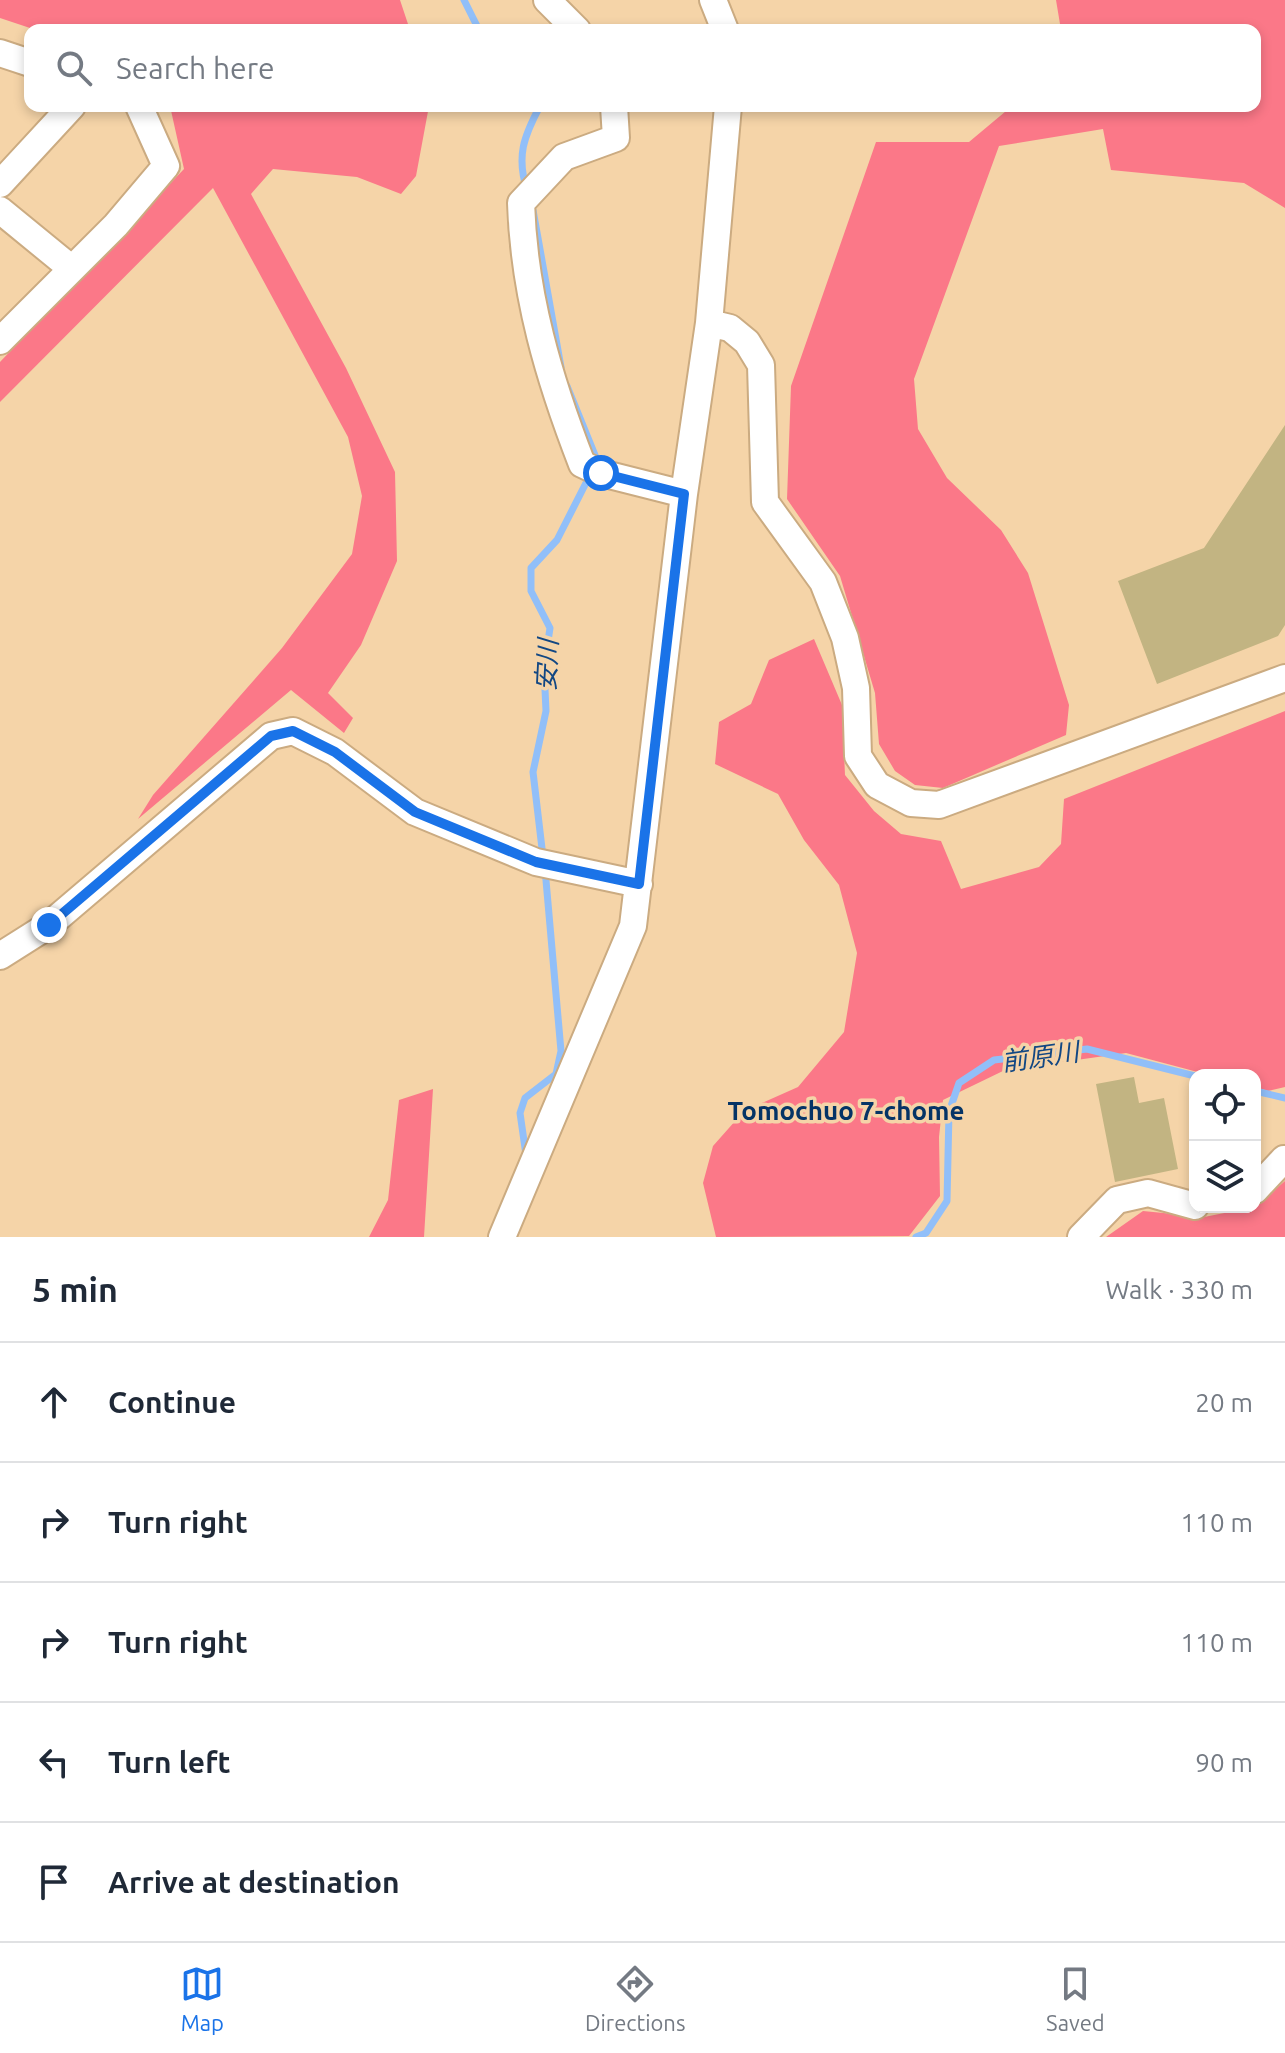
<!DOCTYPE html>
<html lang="en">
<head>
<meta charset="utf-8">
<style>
  body { margin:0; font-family:Ubuntu,"Noto Sans JP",sans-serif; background:#f2f2f3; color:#1f2937 }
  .controls { position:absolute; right:24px; bottom:24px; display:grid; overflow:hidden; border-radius:16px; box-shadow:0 4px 12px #0003 }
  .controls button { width:72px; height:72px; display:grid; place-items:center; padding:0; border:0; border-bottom:2px solid #e0e1e3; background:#fff; color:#1f2937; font:40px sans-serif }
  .stop { position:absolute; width:24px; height:24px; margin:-18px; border:6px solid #1a73e8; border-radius:50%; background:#fff }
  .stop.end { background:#1a73e8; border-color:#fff; box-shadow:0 2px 8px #0008 }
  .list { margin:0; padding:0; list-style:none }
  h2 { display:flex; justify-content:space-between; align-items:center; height:104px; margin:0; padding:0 32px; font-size:34px }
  h2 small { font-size:26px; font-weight:400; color:#747a83 }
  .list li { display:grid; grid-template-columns:52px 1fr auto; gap:24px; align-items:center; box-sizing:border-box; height:120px; padding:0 32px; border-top:2px solid #e0e1e3 }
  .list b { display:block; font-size:30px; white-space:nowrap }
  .list em { font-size:26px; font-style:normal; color:#747a83 }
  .icon { flex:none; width:44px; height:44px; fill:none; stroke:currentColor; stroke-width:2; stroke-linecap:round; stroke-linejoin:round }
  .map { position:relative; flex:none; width:1285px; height:1237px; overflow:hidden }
  .search { position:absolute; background:#fff; box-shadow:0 4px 12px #0003; left:24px; right:24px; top:24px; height:88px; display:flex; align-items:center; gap:20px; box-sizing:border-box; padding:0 28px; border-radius:16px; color:#747a83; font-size:30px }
  .sheet { height:704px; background:#fff }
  nav { display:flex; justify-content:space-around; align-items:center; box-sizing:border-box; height:112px; border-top:2px solid #e0e1e3; background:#fff; font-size:22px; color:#747a83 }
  nav a { display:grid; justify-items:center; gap:4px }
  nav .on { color:#1a73e8 }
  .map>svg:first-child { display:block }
  .forest { fill:#fb7888 }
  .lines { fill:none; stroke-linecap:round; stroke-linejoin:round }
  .stream { stroke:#91bff9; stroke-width:7 }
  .building { fill:#c2b482 }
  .street-casing { stroke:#cbab81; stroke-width:30 }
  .street { stroke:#fff; stroke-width:26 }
  .route { stroke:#1a73e8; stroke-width:10 }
  .labels { text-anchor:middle; stroke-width:7; stroke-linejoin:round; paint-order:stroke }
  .water-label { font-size:26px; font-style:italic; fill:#124783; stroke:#f5d4a8 }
  .neighbourhood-label { font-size:26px; font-weight:bold; fill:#053466; stroke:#f5d4a8 }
</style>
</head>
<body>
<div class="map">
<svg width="1285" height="1237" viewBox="0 0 1285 1237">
  <rect width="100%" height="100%" fill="#f5d4a8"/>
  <path class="forest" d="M0 0H400L410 30H36L0 18Z
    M1056 0H1285V208L1244 183 1111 170 1103 129 999 146 914 379 918 429 947 478 1001 530 1028 573 1069 705 1066 735 943 788 915 785 895 771 879 744 875 693 840 576 787 499 791 386 876 142H969L1012 106H1255V30H1061Z
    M170 106H429L416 176 401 194 357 177 273 169 251 194 346 368 395 472 397 561 361 645 328 693 353 718 344 733 291 690 138 819 153 795 282 648 352 554 362 496 348 437 213 188 0 402V362L184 169Z
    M814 639 842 705 845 775 874 811 901 834 941 841 961 889 1039 867 1061 844 1064 799 1285 711V1087L1268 1091 1255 1087V1075H1209L1126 1053 1005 1070 943 1100 939 1137 940 1196 909 1236 716 1237 703 1183 713 1146 744 1111 798 1087 844 1032 857 953 839 885 804 840 778 794 715 764 719 722 751 704 769 660Z
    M433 1089 424 1237H369L388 1200 399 1100Z
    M1285 1181V1237H1106L1143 1211 1204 1217 1255 1207Z"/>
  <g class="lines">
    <path class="stream" d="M464 0 479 30
      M527 190C516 156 524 136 540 106
      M533 210 561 367
      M567 386 597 460 595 463
      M543 857 533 772 546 711 544 668 550 628 531 591V568L557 540 590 475
      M1255 1091 1285 1098
      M526 1155 520 1113 525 1098 556 1074 561 1051 545 869
      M916 1237 926 1233 947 1201 949 1112 959 1083 994 1060 1087 1049 1195 1076"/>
  </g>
  <path class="building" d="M1285 425V625L1278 636 1157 684 1118 581 1204 548Z
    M1134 1077 1139 1103 1164 1098 1178 1169 1115 1182 1096 1084Z"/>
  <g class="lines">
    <g class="street-casing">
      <path id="street" d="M547 0 577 30
        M713 0 725 30
        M0 53 30 63
        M614 106 616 138 564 157 521 203C524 295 549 379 582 464L601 473 684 494
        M0 184 72 106
        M0 210 72 269
        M709 323 730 328 747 342 761 365 765 502 823 582 845 638 856 688 858 756 877 785 911 803 939 805 1285 678
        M0 341 116 225 166 166 139 106
        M0 956 49 925 271 736 293 731 335 752 415 812 536 862 639 884
        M1255 1190 1284 1159
        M502 1237 633 926 684 494 709 323 728 106
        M1081 1237 1117 1200 1148 1193 1195 1206"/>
    </g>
    <use href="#street" class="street"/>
  </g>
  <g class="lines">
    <path class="route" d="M49 925 271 736 293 731 335 752 415 812 536 862 639 884 684 494 601 473"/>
  </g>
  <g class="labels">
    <g class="water-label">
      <text transform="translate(547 665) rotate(-87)" y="9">安川</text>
      <text transform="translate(1040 1057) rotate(-8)" y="9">前原川</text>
    </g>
    <g class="neighbourhood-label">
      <text x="846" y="1120">Tomochuo 7-chome</text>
    </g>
  </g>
</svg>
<div class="controls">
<button><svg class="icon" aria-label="locate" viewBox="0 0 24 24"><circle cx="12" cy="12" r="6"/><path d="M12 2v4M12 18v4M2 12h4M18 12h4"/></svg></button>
<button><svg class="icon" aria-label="layers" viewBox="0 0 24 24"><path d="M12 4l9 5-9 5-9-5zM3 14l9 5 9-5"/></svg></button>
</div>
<div class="stop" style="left:601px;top:473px"></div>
<div class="stop end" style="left:49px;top:925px"></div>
<div class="search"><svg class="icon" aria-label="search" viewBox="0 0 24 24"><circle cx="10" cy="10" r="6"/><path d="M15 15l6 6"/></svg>Search here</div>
</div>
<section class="sheet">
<h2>5 min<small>Walk · 330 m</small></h2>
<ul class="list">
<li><svg class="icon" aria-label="ahead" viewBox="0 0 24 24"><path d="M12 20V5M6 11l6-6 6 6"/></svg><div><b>Continue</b></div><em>20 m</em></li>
<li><svg class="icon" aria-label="right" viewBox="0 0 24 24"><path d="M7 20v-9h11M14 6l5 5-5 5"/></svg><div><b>Turn right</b></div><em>110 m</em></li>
<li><svg class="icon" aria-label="right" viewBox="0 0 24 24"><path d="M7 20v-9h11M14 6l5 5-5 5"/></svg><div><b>Turn right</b></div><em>110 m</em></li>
<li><svg class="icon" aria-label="left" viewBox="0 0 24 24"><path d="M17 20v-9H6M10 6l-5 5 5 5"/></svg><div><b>Turn left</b></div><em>90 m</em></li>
<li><svg class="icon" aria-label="arrive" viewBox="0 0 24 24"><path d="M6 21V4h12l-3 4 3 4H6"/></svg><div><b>Arrive at destination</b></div></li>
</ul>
</section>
<nav>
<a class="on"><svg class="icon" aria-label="map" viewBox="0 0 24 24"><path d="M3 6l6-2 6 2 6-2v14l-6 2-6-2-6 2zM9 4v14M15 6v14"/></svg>Map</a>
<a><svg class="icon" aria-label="directions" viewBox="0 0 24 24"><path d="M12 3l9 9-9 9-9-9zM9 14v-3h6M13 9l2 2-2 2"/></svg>Directions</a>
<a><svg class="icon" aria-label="saved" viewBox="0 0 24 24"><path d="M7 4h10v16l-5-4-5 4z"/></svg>Saved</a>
</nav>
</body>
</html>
